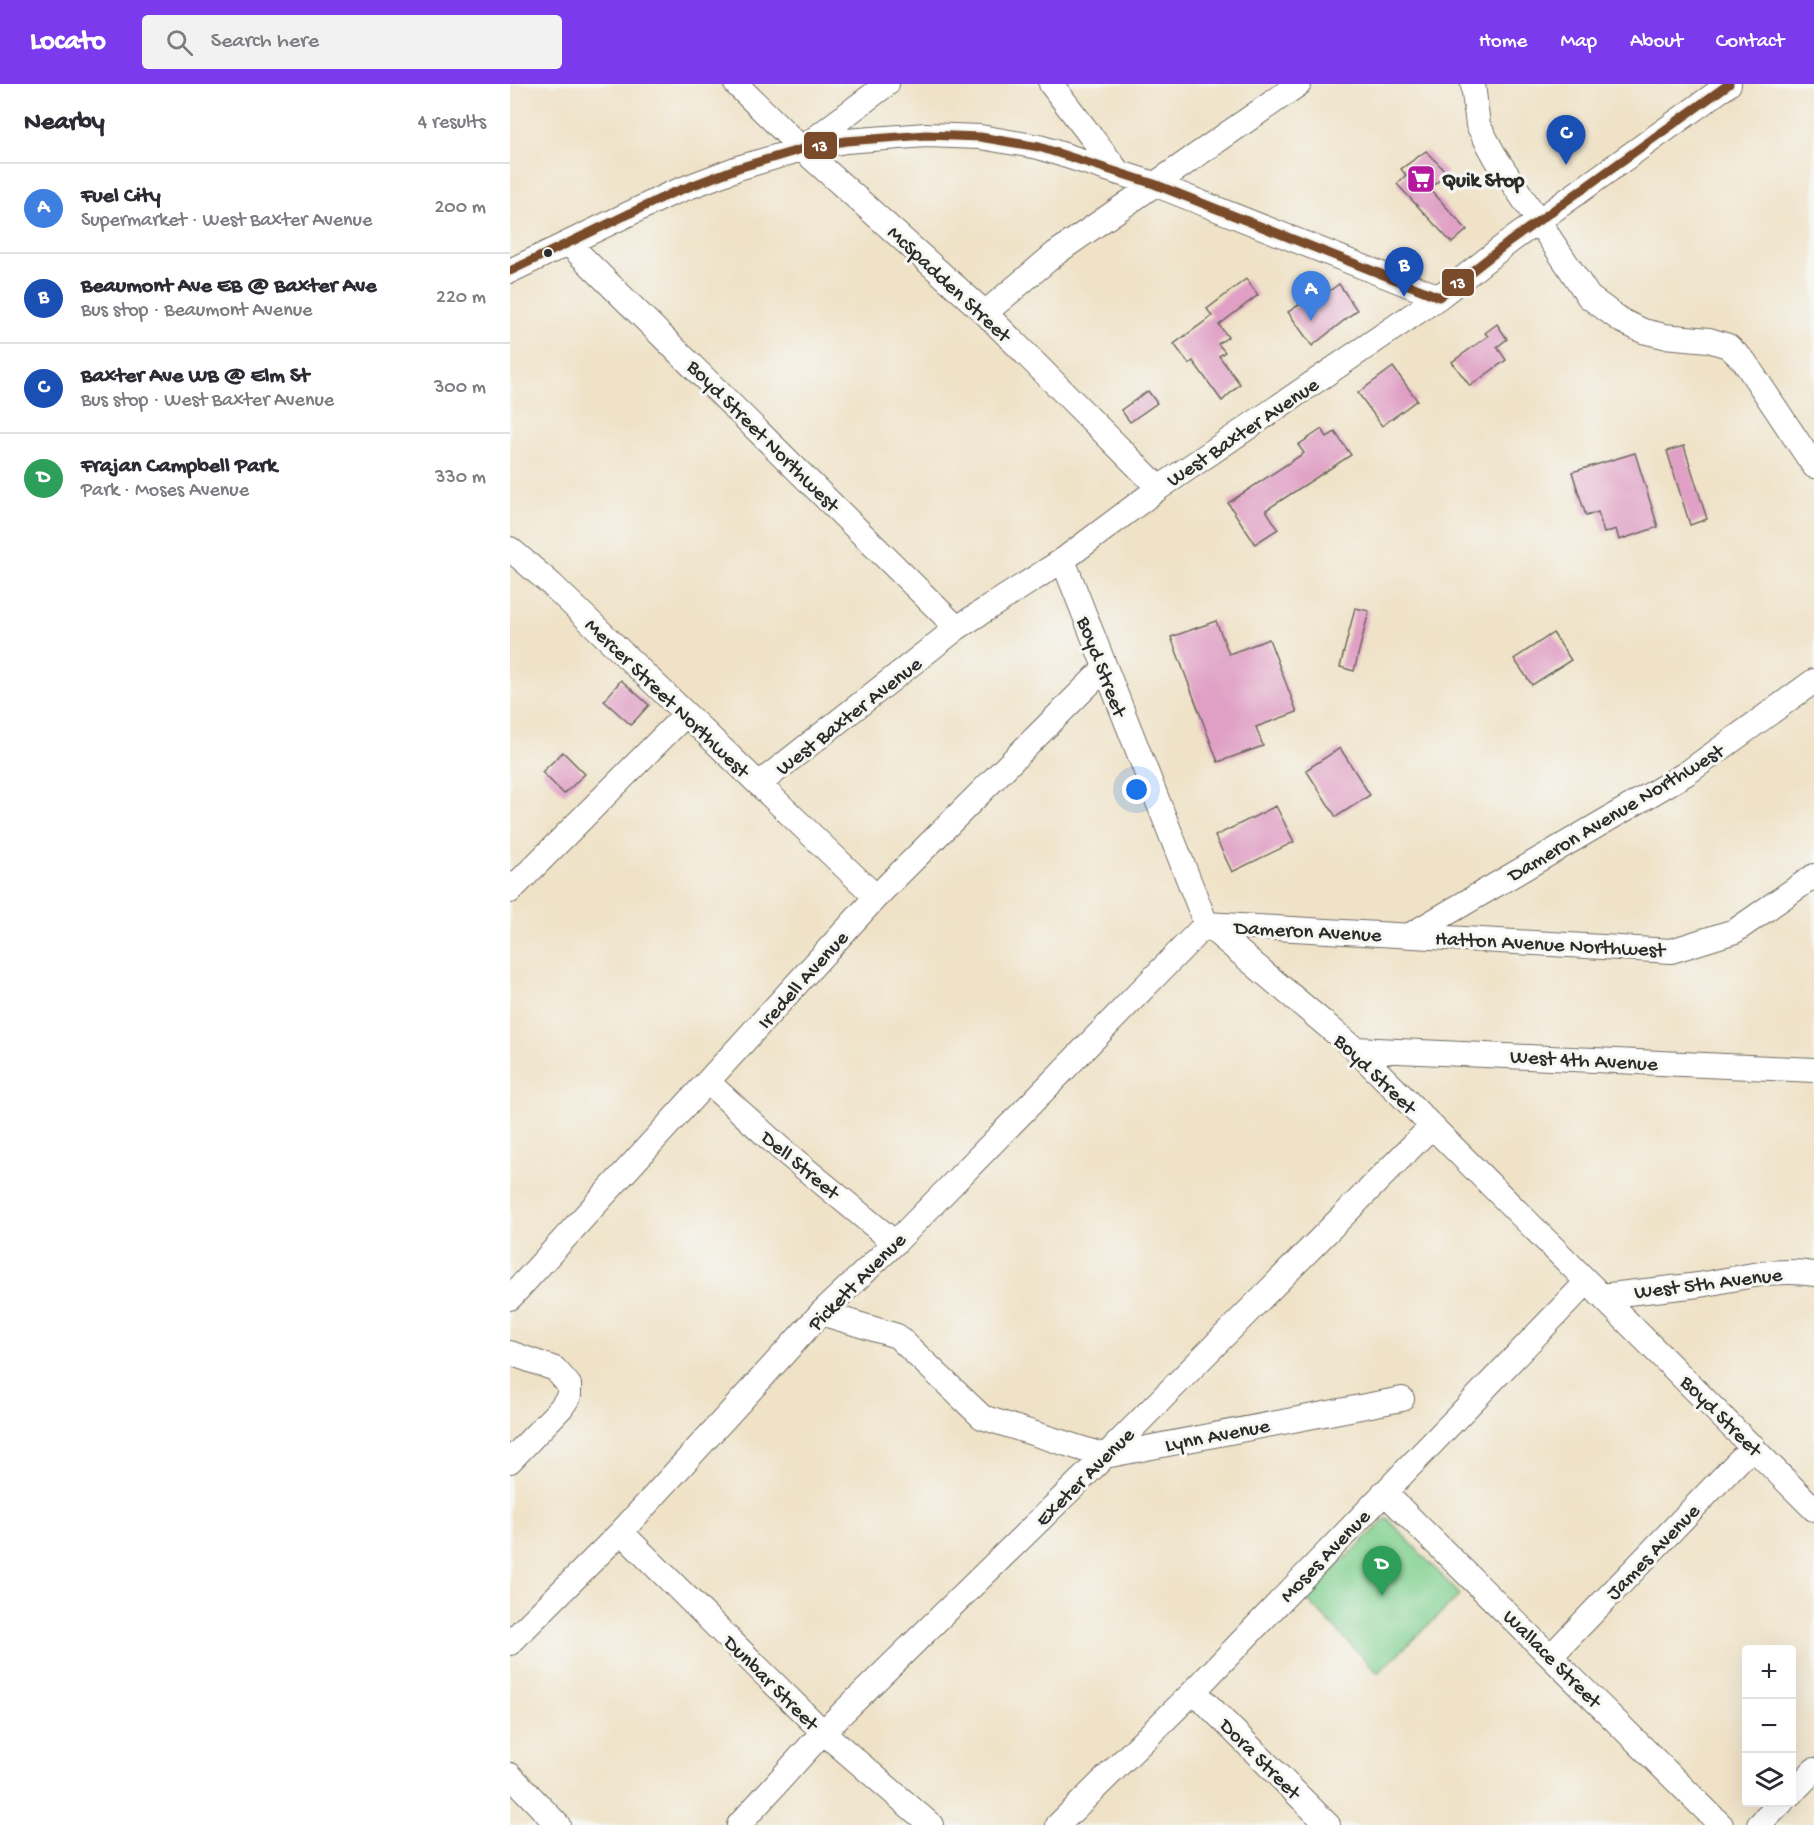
<!DOCTYPE html>
<html lang="en">
<head>
<meta charset="utf-8">
<style>
  body { margin:0; font-family:"Gochi Hand",sans-serif; background:#f2f2f3; color:#2b2b33 }
  .controls { position:absolute; right:18px; bottom:18px; display:grid; overflow:hidden; border-radius:6px; box-shadow:0 6px 24px #0002 }
  .controls button { width:54px; height:54px; display:grid; place-items:center; padding:0; border:0; border-bottom:2px solid #e1e1e2; background:#fff; color:#2b2b33; font:30px sans-serif }
  .you { position:absolute; left:627px; top:706px; width:21px; height:21px; margin:-15px; border:4px solid #fff; border-radius:50%; background:#1a73e8; box-shadow:0 0 0 9px #1a73e833 }
  .badge { display:grid; place-items:center; width:39px; height:39px; border-radius:50%; background:#7c3aed; color:#fff; font-size:20px; font-weight:700 }
  .pin { position:absolute; translate:-50% -50px; filter:drop-shadow(0 2px 3px #0008) }
  .pin::after { content:''; position:absolute; top:32px; width:21px; height:18px; background:inherit; clip-path:polygon(0 0,100% 0,50% 100%) }
  .list { margin:0; padding:0; list-style:none }
  h2 { display:flex; justify-content:space-between; align-items:center; height:78px; margin:0; padding:0 24px; font-size:26px }
  h2 small { font-size:20px; font-weight:400; color:#7c7c81 }
  .list li { display:grid; grid-template-columns:39px 1fr auto; gap:18px; align-items:center; box-sizing:border-box; height:90px; padding:0 24px; border-top:2px solid #e1e1e2 }
  .list b { display:block; font-size:22px; white-space:nowrap }
  .list p { margin:0; font-size:20px; white-space:nowrap; color:#7c7c81 }
  .list em { font-size:20px; font-style:normal; color:#7c7c81 }
  .icon { flex:none; width:33px; height:33px; fill:none; stroke:currentColor; stroke-width:2; stroke-linecap:round; stroke-linejoin:round }
  .map { position:relative; flex:none; width:1304px; height:1741px; overflow:hidden }
  header { display:flex; align-items:center; gap:36px; box-sizing:border-box; height:84px; padding:0 30px; background:#7c3aed; color:#fff }
  header strong { font-size:28px }
  nav { display:flex; gap:33px; margin-inline-start:auto; font-size:21px }
  .search { width:420px; height:54px; background:#f2f2f3; display:flex; align-items:center; gap:15px; box-sizing:border-box; padding:0 21px; border-radius:6px; color:#7c7c81; font-size:22px }
  main { display:flex }
  aside { flex:1; background:#fff }
  .map>svg:first-child { display:block }
  .green { fill:#80d08f; stroke:#567e5d; stroke-width:1.5 }
  .building { fill:#e0a0c5 }
  .lines { fill:none; stroke-linecap:round; stroke-linejoin:round }
  .minor-casing { stroke:#706b62; stroke-width:26 }
  .minor { stroke:#fff; stroke-width:24 }
  .bus-1-casing { stroke:#f6f6f2; stroke-width:14 }
  .bus-1 { stroke:#7a4b2a; stroke-width:9 }
  .bus-dot { fill:#2b2b2b; stroke:#f6f6f2; stroke-width:2 }
  .labels { text-anchor:middle; stroke-width:6; stroke-linejoin:round; paint-order:stroke }
  .poi-label { font-size:21px; font-weight:bold; fill:#2b2b2b; stroke:#f6f6f2; text-anchor:start }
  .street-label { font-size:21px; fill:#2b2b2b; stroke:#f6f6f2 }
  .line-badge { stroke:#f6f6f2; stroke-width:2 }
  .badge-label { font-size:16px; text-anchor:middle; font-weight:bold; fill:#fff }
</style>
</head>
<body>
<header>
<strong>Locato</strong>
<div class="search"><svg class="icon" aria-label="search" viewBox="0 0 24 24"><circle cx="10" cy="10" r="6"/><path d="M15 15l6 6"/></svg>Search here</div>
<nav><a>Home</a><a>Map</a><a>About</a><a>Contact</a></nav>
</header>
<main>
<aside>
<h2>Nearby<small>4 results</small></h2>
<ul class="list">
<li><span class="badge" style="background:#3f7fe0">A</span><div><b>Fuel City</b><p>Supermarket · West Baxter Avenue</p></div><em>200 m</em></li>
<li><span class="badge" style="background:#1a4fb4">B</span><div><b>Beaumont Ave EB @ Baxter Ave</b><p>Bus stop · Beaumont Avenue</p></div><em>220 m</em></li>
<li><span class="badge" style="background:#1a4fb4">C</span><div><b>Baxter Ave WB @ Elm St</b><p>Bus stop · West Baxter Avenue</p></div><em>300 m</em></li>
<li><span class="badge" style="background:#2e9e5b">D</span><div><b>Frajan Campbell Park</b><p>Park · Moses Avenue</p></div><em>330 m</em></li>
</ul>
</aside>
<div class="map">
<svg width="1304" height="1741" viewBox="0 0 1304 1741">
  <rect width="100%" height="100%" fill="#f6f6f2"/>
  <filter id="ink" filterUnits="userSpaceOnUse"><feTurbulence type="fractalNoise" baseFrequency=".0167" numOctaves="2"/><feDisplacementMap in="SourceGraphic" scale="12" xChannelSelector="R" yChannelSelector="G"/><feConvolveMatrix kernelMatrix="1 2 1 2 8 2 1 2 1" color-interpolation-filters="sRGB"/></filter>
  <filter id="wash" filterUnits="userSpaceOnUse"><feTurbulence type="fractalNoise" baseFrequency=".008" numOctaves="4" result="noise"/><feDisplacementMap in="SourceGraphic" scale="24" xChannelSelector="R" yChannelSelector="G"/><feGaussianBlur stdDeviation="1.35" result="paint"/><feColorMatrix in="noise" values="0 0 0 0 0 0 0 0 0 0 0 0 0 0 0 0 0 1.4 0 .05"/><feComposite in="paint" operator="in"/></filter>
  <g filter="url(#wash)">
    <rect width="100%" height="100%" fill="#efe2c7"/>
    <path class="green" d="M877 1434 950 1511 868 1589 795 1513Z"/>
    <g id="blocks">
      <path class="building" d="M916 67 937 89 920 105 957 146 942 159 887 100 896 91 891 85Z
        M736 195 748 211 709 241 718 253 708 260 715 268 709 272 730 300 712 317 683 277 679 280 664 260 702 232 697 225Z
        M829 200 847 226 802 262 778 228 801 213 804 218Z
        M987 240 997 255 987 263 996 276 960 302 942 278 978 252 975 249Z
        M883 283 907 316 872 342 848 309Z
        M638 307 647 319 620 338 611 326Z
        M812 345 817 353 825 348 841 371 756 426 768 445 745 460 718 419 794 369 788 361Z
        M1174 362 1197 435 1180 441 1157 367Z
        M1125 369 1148 443 1109 456 1106 445 1094 449 1088 428 1076 432 1062 388Z
        M845 524 859 527 844 587 830 583Z
        M706 537 719 570 759 555 787 628 746 643 753 662 708 678 661 553Z
        M1043 549 1061 576 1022 601 1004 575Z
        M111 596 139 621 121 641 94 617Z
        M830 664 860 711 826 733 796 686Z
        M53 668 75 690 54 710 32 688Z
        M766 722 784 758 722 788 705 752Z"/>
    </g>
  </g>
  <g filter="url(#ink)">
    <use href="#blocks" fill-opacity="0" stroke="#706b62" stroke-width="1.5"/>
    <g class="lines">
      <g class="minor-casing">
        <path id="minor" d="M226 0 292 65 475 229 649 404
          M541 0 609 89
          M963 0 968 41 986 74 1079 213 1112 237 1133 247 1154 252 1199 256 1218 262 1234 277 1304 382
          M295 62 377 0
          M59 160 447 544
          M0 187 160 110 228 84 292 65 336 57 416 51 470 53 529 63 644 100 929 213
          M475 229 546 169 789 0
          M0 465 41 500 366 813
          M553 476 696 840 845 965 1304 1425
          M249 700 447 544 553 476 649 404 929 213 999 158 1219 0
          M0 807 176 630
          M900 851 1177 689 1304 597
          M845 965 1304 986
          M199 999 270 1064 385 1159
          M1091 1212C1124 1208 1156 1205 1189 1201 1227 1195 1265 1183 1304 1190
          M0 1214 366 813 594 585
          M311 1229 387 1252 472 1333 595 1372 892 1315
          M0 1269 45 1285 59 1301V1312L51 1324 0 1377
          M874 1408 1211 1741
          M111 1448 313 1648 421 1741
          M0 1559 111 1448 311 1229 385 1159 696 840 1161 867 1225 847 1304 792
          M1041 1572 1243 1362
          M684 1607 818 1741
          M0 1691 48 1741
          M1282 1709 1304 1686
          M229 1741 313 1648 595 1372 921 1043
          M548 1741 684 1607 1077 1198
          M1249 1741 1272 1718"/>
      </g>
      <use href="#minor" class="minor"/>
      <g class="bus-1-casing">
        <path id="bus-1" d="M0 187 160 110 228 84 292 65 336 57 416 51 470 53 529 63 644 100 929 213 999 158 1219 0"/>
      </g>
      <use href="#bus-1" class="bus-1"/>
    </g>
  </g>
  <defs>
    <g id="supermarket-square" transform="scale(1.5)"><rect x="-9" y="-9" width="18" height="18" rx="4" fill="#b5179e" stroke="#f6f6f2"/><path d="M-6-5.5h2.5l.6 2H6L4.5 2H-2.5L-4.4-4H-6ZM-1.5 3.2a1.3 1.3 0 1 0 .1 0ZM3 3.2a1.3 1.3 0 1 0 .1 0Z" fill="#fff"/></g>
  </defs>
  <g fill-rule="evenodd">
    <use href="#supermarket-square" x="911" y="95"/>
  </g>
  <circle class="bus-dot" cx="38" cy="169" r="5"/>
  <g class="labels">
    <g class="poi-label">
      <text x="932" y="102">Quik Stop</text>
    </g>
    <g class="street-label">
      <text transform="translate(440 199) rotate(43)" y="7">McSpadden Street</text>
      <text transform="translate(732 347) rotate(-34)" y="7">West Baxter Avenue</text>
      <text transform="translate(254 351) rotate(45)" y="7">Boyd Street Northwest</text>
      <text transform="translate(593 582) rotate(69)" y="7">Boyd Street</text>
      <text transform="translate(158 613) rotate(44)" y="7">Mercer Street Northwest</text>
      <text transform="translate(338 631) rotate(-38)" y="7">West Baxter Avenue</text>
      <text transform="translate(1105 728) rotate(-31)" y="7">Dameron Avenue Northwest</text>
      <text transform="translate(798 846) rotate(3)" y="7">Dameron Avenue</text>
      <text transform="translate(1040 859) rotate(3)" y="7">Hatton Avenue Northwest</text>
      <text transform="translate(292 895) rotate(-48)" y="7">Iredell Avenue</text>
      <text transform="translate(1074 975) rotate(3)" y="7">West 4th Avenue</text>
      <text transform="translate(866 989) rotate(44)" y="7">Boyd Street</text>
      <text transform="translate(291 1080) rotate(40)" y="7">Dell Street</text>
      <text transform="translate(346 1197) rotate(-45)" y="7">Pickett Avenue</text>
      <text transform="translate(1198 1198) rotate(-7)" y="7">West 5th Avenue</text>
      <text transform="translate(1212 1331) rotate(45)" y="7">Boyd Street</text>
      <text transform="translate(707 1350) rotate(-11)" y="7">Lynn Avenue</text>
      <text transform="translate(574 1392) rotate(-45)" y="7">Exeter Avenue</text>
      <text transform="translate(1142 1467) rotate(-46)" y="7">James Avenue</text>
      <text transform="translate(814 1471) rotate(-46)" y="7">Moses Avenue</text>
      <text transform="translate(1043 1574) rotate(45)" y="7">Wallace Street</text>
      <text transform="translate(262 1598) rotate(45)" y="7">Dunbar Street</text>
      <text transform="translate(751 1674) rotate(45)" y="7">Dora Street</text>
    </g>
  </g>
  <g class="line-badge">
    <rect x="293" y="47" width="35" height="29" rx="6" fill="#7a4b2a"/>
    <rect x="931" y="184" width="34" height="29" rx="6" fill="#7a4b2a"/>
  </g>
  <g class="badge-label">
    <text x="310" y="67">13</text>
    <text x="948" y="204">13</text>
  </g>
</svg>
<div class="controls">
<button>+</button>
<button>−</button>
<button><svg class="icon" aria-label="layers" viewBox="0 0 24 24"><path d="M12 4l9 5-9 5-9-5zM3 14l9 5 9-5"/></svg></button>
</div>
<div class="you"></div>
<div class="pin badge" style="left:801px;top:237px;background:#3f7fe0">A</div>
<div class="pin badge" style="left:894px;top:213px;background:#1a4fb4">B</div>
<div class="pin badge" style="left:1056px;top:81px;background:#1a4fb4">C</div>
<div class="pin badge" style="left:872px;top:1512px;background:#2e9e5b">D</div>
</div>
</main>
</body>
</html>
